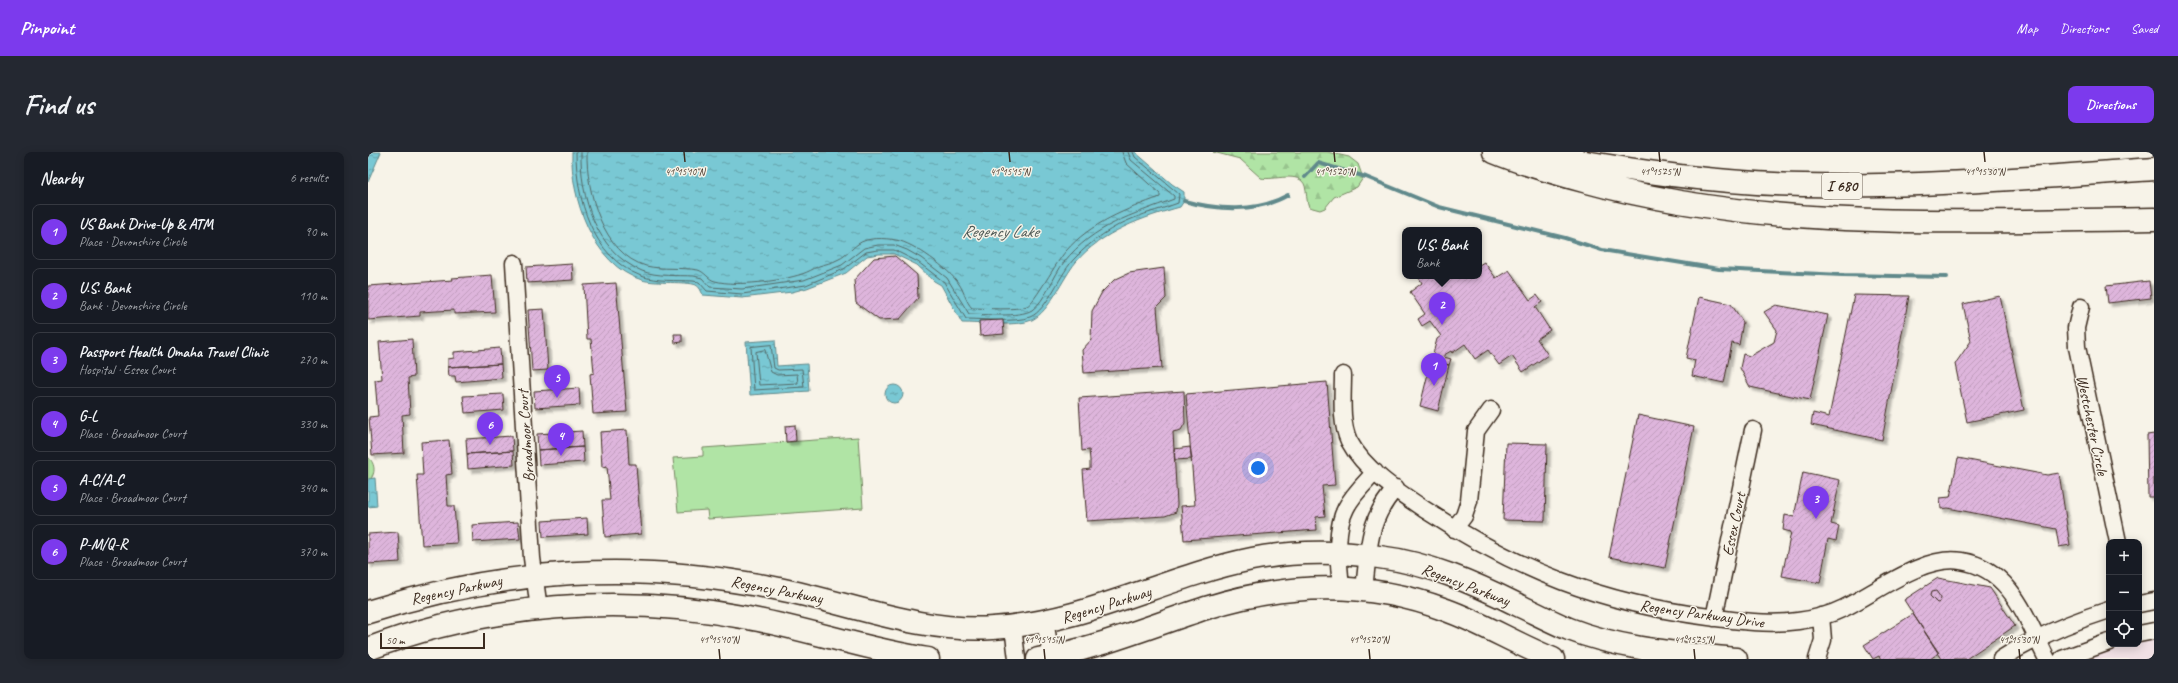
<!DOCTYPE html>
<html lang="en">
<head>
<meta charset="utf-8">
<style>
  body { margin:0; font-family:Caveat,sans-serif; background:#242831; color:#f1f3f6 }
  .controls { position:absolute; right:12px; bottom:12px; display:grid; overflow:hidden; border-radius:8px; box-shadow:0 2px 10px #0003 }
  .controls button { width:36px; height:36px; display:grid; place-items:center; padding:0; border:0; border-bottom:1px solid #363941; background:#171b24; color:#f1f3f6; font:20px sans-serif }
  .scale { position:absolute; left:12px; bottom:10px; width:105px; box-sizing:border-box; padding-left:4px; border:2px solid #3b2a1e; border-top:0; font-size:11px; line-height:14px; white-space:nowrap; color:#3b2a1e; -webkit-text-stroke:3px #f7f3e8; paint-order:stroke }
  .you { position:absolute; left:890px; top:316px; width:14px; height:14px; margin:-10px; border:3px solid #fff; border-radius:50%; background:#1a73e8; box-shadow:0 0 0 6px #1a73e833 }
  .badge { display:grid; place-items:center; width:26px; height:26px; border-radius:50%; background:#7c3aed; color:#fff; font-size:13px; font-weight:700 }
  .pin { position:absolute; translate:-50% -33px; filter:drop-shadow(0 1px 2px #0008) }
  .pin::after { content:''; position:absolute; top:21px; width:14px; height:12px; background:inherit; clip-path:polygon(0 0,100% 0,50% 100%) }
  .popup { position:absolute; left:1034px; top:75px; width:80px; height:52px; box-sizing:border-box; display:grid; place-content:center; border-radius:8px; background:#171b24; filter:drop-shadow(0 1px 3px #0005); font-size:13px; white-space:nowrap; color:#9ea1a6 }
  .popup b { font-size:15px; color:#f1f3f6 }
  .popup::after { content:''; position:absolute; left:50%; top:100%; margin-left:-8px; border:8px solid transparent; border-top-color:#171b24 }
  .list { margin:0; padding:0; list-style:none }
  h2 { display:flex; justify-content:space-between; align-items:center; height:52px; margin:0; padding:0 16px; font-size:17px }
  h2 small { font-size:13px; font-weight:400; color:#9ea1a6 }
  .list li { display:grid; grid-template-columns:26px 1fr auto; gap:12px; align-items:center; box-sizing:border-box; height:56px; margin:0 8px 8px; padding:0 8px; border:1px solid #363941; border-radius:8px }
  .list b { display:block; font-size:15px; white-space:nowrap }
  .list p { margin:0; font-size:13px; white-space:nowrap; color:#9ea1a6 }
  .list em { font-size:13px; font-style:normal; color:#9ea1a6 }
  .icon { flex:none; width:22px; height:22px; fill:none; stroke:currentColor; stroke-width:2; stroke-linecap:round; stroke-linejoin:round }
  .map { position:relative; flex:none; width:1786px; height:507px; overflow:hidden; border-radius:8px }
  header { display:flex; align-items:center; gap:24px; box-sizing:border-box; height:56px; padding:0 20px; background:#7c3aed; color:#fff }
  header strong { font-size:19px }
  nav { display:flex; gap:22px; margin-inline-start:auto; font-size:14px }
  .intro { display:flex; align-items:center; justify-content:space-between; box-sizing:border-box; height:96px; padding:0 24px }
  h1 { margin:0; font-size:28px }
  .button { padding:10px 18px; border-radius:8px; background:#7c3aed; color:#fff; font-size:14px; font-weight:700 }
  main { display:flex; gap:24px; padding:0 24px }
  aside { flex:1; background:#171b24; border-radius:8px; box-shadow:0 2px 10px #0003 }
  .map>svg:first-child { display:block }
  .built { fill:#f0e0e4 }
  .grass { fill:#b0e4a5; stroke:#768762 }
  .forest { fill:url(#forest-firs); stroke:#768762 }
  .water { fill:url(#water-ripples); stroke:#60898b }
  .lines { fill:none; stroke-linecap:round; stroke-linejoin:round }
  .shore { stroke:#546967; stroke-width:1 }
  .stream { stroke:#60898b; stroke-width:4 }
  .building { fill:url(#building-hatch); stroke:#3b2a1e; filter:url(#shadow) }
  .minor-casing { stroke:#3b2a1e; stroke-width:19 }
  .secondary-casing { stroke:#3b2a1e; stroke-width:25 }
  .motorway-casing { stroke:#3b2a1e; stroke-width:25 }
  .minor { stroke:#f7f3e8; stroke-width:16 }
  .secondary { stroke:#f7f3e8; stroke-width:22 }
  .motorway { stroke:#f7f3e8; stroke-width:22 }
  .ticks { fill:none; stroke:#3b2a1e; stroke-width:1.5 }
  .labels { text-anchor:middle; stroke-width:3; stroke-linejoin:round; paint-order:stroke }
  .shield { fill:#f7f3e8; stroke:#73665b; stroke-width:1 }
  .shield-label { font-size:15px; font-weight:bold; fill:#3b2a1e }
  .street-label { font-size:16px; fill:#3b2a1e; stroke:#f7f3e8 }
  .water-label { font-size:17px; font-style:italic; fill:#4e5955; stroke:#f7f3e8 }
  .ticks-label { font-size:10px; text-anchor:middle; fill:#3b2a1e; stroke:#f7f3e8; stroke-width:3; stroke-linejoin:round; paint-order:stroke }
</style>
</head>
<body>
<header>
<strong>Pinpoint</strong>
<nav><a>Map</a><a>Directions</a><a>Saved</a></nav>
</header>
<div class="intro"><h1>Find us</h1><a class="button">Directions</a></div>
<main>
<aside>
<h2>Nearby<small>6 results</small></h2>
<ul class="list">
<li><span class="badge">1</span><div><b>US Bank Drive-Up &amp; ATM</b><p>Place · Devonshire Circle</p></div><em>90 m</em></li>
<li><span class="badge">2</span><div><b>U.S. Bank</b><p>Bank · Devonshire Circle</p></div><em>110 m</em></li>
<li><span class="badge">3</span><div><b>Passport Health Omaha Travel Clinic</b><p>Hospital · Essex Court</p></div><em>270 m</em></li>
<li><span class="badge">4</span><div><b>G-L</b><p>Place · Broadmoor Court</p></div><em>330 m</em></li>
<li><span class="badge">5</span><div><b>A-C/A-C</b><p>Place · Broadmoor Court</p></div><em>340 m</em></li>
<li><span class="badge">6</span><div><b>P-M/Q-R</b><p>Place · Broadmoor Court</p></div><em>370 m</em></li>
</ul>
</aside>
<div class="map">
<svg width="1786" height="507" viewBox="0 0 1786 507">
  <defs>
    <pattern id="forest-firs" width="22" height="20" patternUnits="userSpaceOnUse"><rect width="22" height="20" fill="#b0e4a5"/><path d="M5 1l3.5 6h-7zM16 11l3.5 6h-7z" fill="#98c48e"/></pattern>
    <pattern id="water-ripples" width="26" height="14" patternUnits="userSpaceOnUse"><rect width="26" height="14" fill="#79c8d4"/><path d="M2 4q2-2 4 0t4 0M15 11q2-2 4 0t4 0" fill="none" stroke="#64a3ab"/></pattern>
    <pattern id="building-hatch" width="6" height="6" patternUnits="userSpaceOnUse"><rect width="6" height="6" fill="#deb5dc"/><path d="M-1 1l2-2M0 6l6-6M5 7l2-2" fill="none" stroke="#bf9cbc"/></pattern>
    <filter id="shadow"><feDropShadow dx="3.5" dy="3.5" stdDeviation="1" flood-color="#0004"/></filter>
  </defs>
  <rect width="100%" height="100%" fill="#f7f3e8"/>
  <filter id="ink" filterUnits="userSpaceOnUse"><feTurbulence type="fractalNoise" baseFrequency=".025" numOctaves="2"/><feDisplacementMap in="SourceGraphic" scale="8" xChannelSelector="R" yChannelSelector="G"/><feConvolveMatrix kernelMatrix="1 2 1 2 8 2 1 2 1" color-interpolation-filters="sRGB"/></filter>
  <g filter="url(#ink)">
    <path class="built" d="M1786 488V507H1714L1735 500Z"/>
    <path class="grass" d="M490 285 495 356 340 367 339 358 310 360 305 306 335 304V296Z"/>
    <path class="forest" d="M845 0H959L981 5 990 12 995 26 989 35 966 45 957 56 952 58 941 55C938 48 939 41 937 34 932 18 905 29 893 26L872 7Z
      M0 305C8 312 8 323 0 330Z"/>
    <path class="water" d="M0 0H13L0 30Z
      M204 0H767L804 32 816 40V49L812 55C776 65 733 80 708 110 694 127 682 159 664 168 648 175 612 171 594 171L573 133 566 129 549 113 526 102H511L499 104 478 121 439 136 424 140 374 146 335 143C333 139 332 135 328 133 319 129 287 132 274 128 225 114 202 45 204 0Z
      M407 188 409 214 439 212 441 239 382 243 378 190Z
      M517 242a9 9 0 1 1 18 0a9 9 0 1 1-18 0Z
      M7 326 9 354 0 355V327Z"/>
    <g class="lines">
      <path class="shore" d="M208 0C208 47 224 105 273 124 289 130 308 128 325 129L331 130 339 139 374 142 438 133 476 117 498 100 510 98H526L550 110 576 130 598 167C615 167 646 171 662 165 680 158 692 120 708 105 723 89 745 74 766 66 780 60 795 57 810 51L811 42 767 5 765 0
        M213 0C212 45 228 100 274 119 289 125 309 123 326 124L334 126 342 135 374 137 436 128 474 113 496 96 510 93H526L539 98 553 106 579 126 601 162C616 162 651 166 664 158 677 149 686 123 696 110 726 73 764 63 806 47V44L763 8 760 0
        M219 0C218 39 235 102 278 114 295 118 313 115 330 118 337 120 341 128 347 129 369 135 413 129 434 122 440 120 445 117 451 114 457 112 464 111 471 107 478 104 483 97 490 92 499 85 517 86 528 88 546 91 581 117 591 132 596 139 598 150 604 156 618 156 647 159 659 154 667 150 688 110 698 99 722 71 759 57 792 45V42L758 11 754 0
        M403 193 406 216 410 218 434 217 436 235 386 238 383 195Z
        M397 198 403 220 409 223 429 222 430 231 391 233 388 200Z"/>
      <path class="stream" d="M937 25 950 11 998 25 1071 55 1197 86 1234 98 1351 117 1474 123 1579 125
        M816 49C849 58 889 61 920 43"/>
    </g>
    <path class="building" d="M527 104 549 123 550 146 532 167 511 168 488 151 486 128 506 106Z
      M1116 110 1128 126 1141 118 1162 148 1169 143 1174 150 1167 155 1182 178 1169 187 1180 203 1155 220 1144 204 1131 213 1120 198 1107 207 1097 192 1084 201 1083 199 1076 203V205L1083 207 1081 213 1063 209 1069 187 1073 184 1062 169 1054 174 1050 167 1057 162 1042 140 1054 131 1050 124H1111V113Z
      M204 112 205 128 159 131 158 115Z
      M796 116 798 146 789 155 794 216 716 221 714 198 723 188 724 159 734 140 746 128 761 121Z
      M124 123 127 160 86 162V158L52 160V164L0 168V134L85 128 84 126Z
      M1781 129 1783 146 1740 151 1738 134Z
      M248 131 259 260 225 262 222 222 226 221 223 187H219L216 133Z
      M1486 143 1541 144 1514 288 1443 273 1445 261 1461 265Z
      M1632 144 1656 258 1599 270 1587 212 1603 189 1595 152Z
      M1331 145 1363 152 1375 170 1371 193 1364 191 1356 231 1324 224 1327 208 1318 206Z
      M1408 153 1460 163 1442 248 1382 235 1372 216 1375 202 1382 204 1406 190 1409 178 1396 160Z
      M176 157 180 218 164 219 160 158Z
      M635 168 636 182 612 184 611 169Z
      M306 182H314V190L307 191Z
      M44 187 46 225 40 226 42 262 34 263 36 301 4 303 1 265 10 264 7 228 14 227 11 190Z
      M132 196 133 212 80 215V207L86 206V200Z
      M1063 209 1081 213 1070 259 1052 254Z
      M133 212 134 226 88 230 87 224H81L80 215Z
      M959 230 967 333 954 334 957 364 948 365 949 378 816 388 813 354 827 353 818 242Z
      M211 236 212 253 167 256 166 239Z
      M816 239 817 271 813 278 805 280 809 352 808 360 797 364 719 369 715 318 722 317V308L721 298 714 299 711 246Z
      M135 242 136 258 97 261 95 244Z
      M1270 263 1326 275 1297 416 1241 405Z
      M427 273 428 289 418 290 417 274Z
      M259 278 261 312H268L273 382 237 385 234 348H242L239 314 234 315 232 280Z
      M214 279 215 295 170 298 169 282Z
      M1786 282V345H1780L1779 283Z
      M144 284 145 299 99 302 98 287Z
      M81 288 84 322 78 323 80 354H86L89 391 54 393 49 323H55L53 290Z
      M1138 291 1179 292 1177 369 1135 368Z
      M215 295 216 310 171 313 170 298Z
      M822 295 824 307 807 308 806 297Z
      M145 299 146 313 100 317 99 302Z
      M1590 306 1679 323 1691 321 1702 393 1691 395 1688 377 1580 356 1573 357 1572 346 1582 345Z
      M1435 320 1472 328 1463 372 1471 374 1468 389 1460 387 1452 431 1414 424 1423 380 1415 378 1417 363 1426 365Z
      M219 366 220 382 175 385 174 369Z
      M150 370 152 387 105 390 104 373Z
      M30 380 32 410 0 412V382Z
      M1570 426 1622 436 1647 474 1598 507H1574L1536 448Z
      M1568 439 1573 446 1572 450 1569 451 1562 444 1563 440Z
      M1545 462 1571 501 1562 507H1513L1511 504 1505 507 1496 493Z"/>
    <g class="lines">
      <g class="minor-casing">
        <path id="minor" d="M146 111 164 406 171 457
          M1713 155 1708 176 1709 195 1750 390
          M975 223C975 243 972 270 981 289 997 319 1032 341 1059 359 1151 419 1233 451 1341 465 1370 469 1401 473 1430 469 1446 467 1462 463 1476 456 1509 440 1555 403 1593 409 1643 416 1659 468 1679 507
          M1086 377 1096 364 1101 349 1108 279 1123 258
          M973 436C971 411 966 379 978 356 985 342 997 331 1007 320
          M996 437C1001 397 999 368 1028 336
          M1771 452 1786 449
          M1346 466 1385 278
          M677 470 684 507
          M645 475 649 507
          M1771 482 1786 479
          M1449 507 1455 488 1453 464
          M1633 507C1667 485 1703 470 1741 458
          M1694 507 1741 490"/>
      </g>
      <g class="secondary-casing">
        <path id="secondary" d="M0 460C138 416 269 408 411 437 481 451 553 481 625 476 720 470 795 425 884 407 926 399 969 399 1011 405 1060 411 1106 431 1150 453 1167 461 1184 470 1201 477 1255 498 1311 501 1368 507
          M0 497C119 451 255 442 380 466 440 477 499 498 560 507
          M670 507C728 497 782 474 838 456 917 431 999 428 1078 458 1114 471 1148 492 1185 507"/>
      </g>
      <g class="motorway-casing">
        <path id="motorway" d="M1126 0C1155 12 1186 21 1216 29 1401 80 1596 69 1786 67
          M1164 0C1253 18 1344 31 1435 33 1552 36 1669 25 1786 17"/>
      </g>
      <use href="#minor" class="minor"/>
      <use href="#secondary" class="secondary"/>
      <use href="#motorway" class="motorway"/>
    </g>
  </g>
  <path class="ticks" d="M316 0 317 10M641 0 642 10M966 0 967 10M1291 0 1292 10M1616 0 1617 10M351 497 352 507M676 497 677 507M1001 497 1002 507M1326 497 1327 507M1651 497 1652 507"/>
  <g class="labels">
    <rect class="shield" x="1454" y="21" width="40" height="26" rx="3"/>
    <g class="shield-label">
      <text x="1474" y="39">I 680</text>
    </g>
    <g class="street-label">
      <text transform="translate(1725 273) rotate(78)" y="6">Westchester Circle</text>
      <text transform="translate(157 284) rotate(-94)" y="6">Broadmoor Court</text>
      <text transform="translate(1365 372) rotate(-78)" y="6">Essex Court</text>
      <text transform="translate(1098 432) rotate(21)" y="6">Regency Parkway</text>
      <text transform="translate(88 437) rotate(-12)" y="6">Regency Parkway</text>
      <text transform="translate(409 437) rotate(11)" y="6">Regency Parkway</text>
      <text transform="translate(738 452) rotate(-17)" y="6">Regency Parkway</text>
      <text transform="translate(1334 461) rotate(8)" y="6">Regency Parkway Drive</text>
    </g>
    <g class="water-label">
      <text x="632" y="85">Regency Lake</text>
    </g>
  </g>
  <g class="ticks-label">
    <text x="317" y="23">41°15'10"N</text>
    <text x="642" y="23">41°15'15"N</text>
    <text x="967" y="23">41°15'20"N</text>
    <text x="1292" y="23">41°15'25"N</text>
    <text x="1617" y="23">41°15'30"N</text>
    <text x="351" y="491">41°15'10"N</text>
    <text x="676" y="491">41°15'15"N</text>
    <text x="1001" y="491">41°15'20"N</text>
    <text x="1326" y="491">41°15'25"N</text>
    <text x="1651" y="491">41°15'30"N</text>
  </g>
</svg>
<div class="controls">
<button>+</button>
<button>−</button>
<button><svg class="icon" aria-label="locate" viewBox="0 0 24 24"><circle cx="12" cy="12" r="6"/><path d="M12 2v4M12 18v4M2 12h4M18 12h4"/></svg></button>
</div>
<div class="scale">50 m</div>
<div class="you"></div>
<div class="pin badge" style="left:1066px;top:234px">1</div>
<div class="pin badge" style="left:1074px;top:173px">2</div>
<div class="popup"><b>U.S. Bank</b>Bank</div>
<div class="pin badge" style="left:1448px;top:367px">3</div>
<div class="pin badge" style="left:193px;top:304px">4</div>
<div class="pin badge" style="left:189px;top:246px">5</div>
<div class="pin badge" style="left:122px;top:293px">6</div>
</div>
</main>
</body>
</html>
